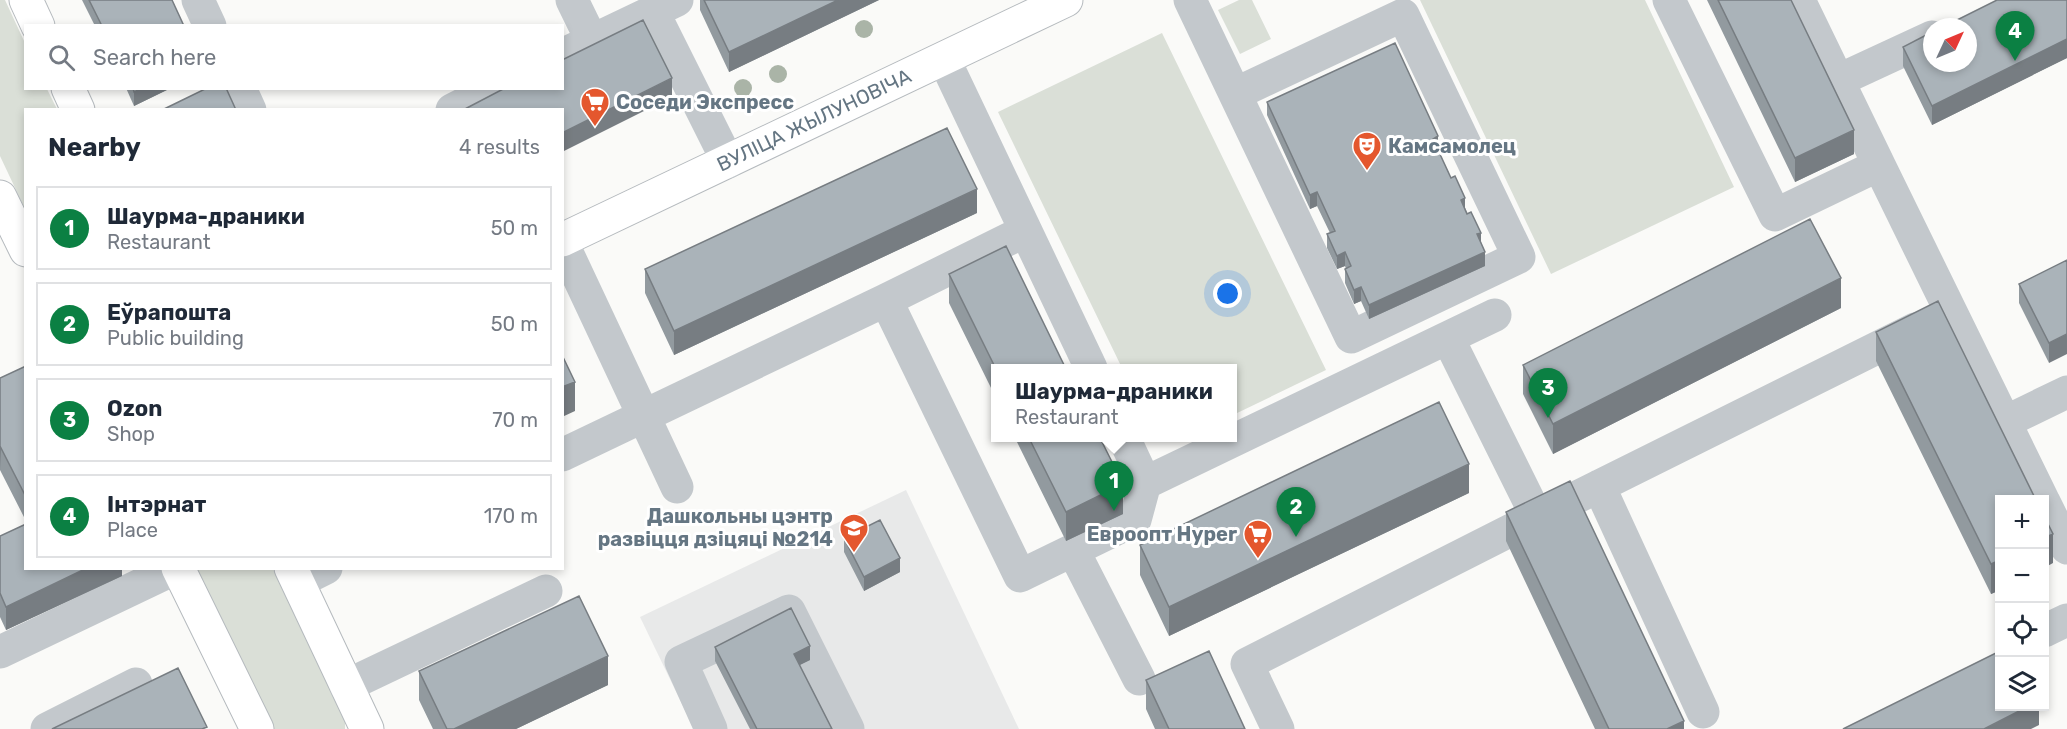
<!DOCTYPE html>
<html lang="en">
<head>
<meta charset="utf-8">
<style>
  body { margin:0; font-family:Rubik,sans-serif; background:#f2f2f3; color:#1f2937 }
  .controls { position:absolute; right:18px; bottom:18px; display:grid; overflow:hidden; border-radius:0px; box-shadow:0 3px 9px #0003 }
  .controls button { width:54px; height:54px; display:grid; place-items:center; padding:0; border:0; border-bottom:2px solid #e0e1e3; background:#fff; color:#1f2937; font:30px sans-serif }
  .compass { position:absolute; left:1923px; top:18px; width:54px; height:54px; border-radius:50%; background:#fff; box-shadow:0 3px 9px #0003; rotate:46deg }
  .you { position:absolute; left:1228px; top:294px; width:21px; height:21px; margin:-15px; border:4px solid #fff; border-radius:50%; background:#1a73e8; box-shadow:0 0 0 9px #1a73e833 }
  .badge { display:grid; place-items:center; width:39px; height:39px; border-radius:50%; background:#0b8043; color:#fff; font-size:20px; font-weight:700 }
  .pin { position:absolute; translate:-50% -50px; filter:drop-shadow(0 2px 3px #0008) }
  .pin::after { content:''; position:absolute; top:32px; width:21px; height:18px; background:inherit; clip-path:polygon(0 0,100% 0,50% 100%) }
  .popup { position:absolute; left:991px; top:364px; width:246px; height:78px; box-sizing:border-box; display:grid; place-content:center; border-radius:0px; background:#fff; filter:drop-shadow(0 2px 4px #0005); font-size:20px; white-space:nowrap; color:#747a83 }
  .popup b { font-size:22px; color:#1f2937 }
  .popup::after { content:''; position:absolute; left:50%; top:100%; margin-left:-12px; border:12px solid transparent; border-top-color:#fff }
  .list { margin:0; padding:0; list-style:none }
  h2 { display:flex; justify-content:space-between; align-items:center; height:78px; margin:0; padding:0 24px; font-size:26px }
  h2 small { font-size:20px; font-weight:400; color:#747a83 }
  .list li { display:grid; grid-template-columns:39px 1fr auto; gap:18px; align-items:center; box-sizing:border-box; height:84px; margin:0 12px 12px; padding:0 12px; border:2px solid #e0e1e3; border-radius:0px }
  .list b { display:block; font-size:22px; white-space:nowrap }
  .list p { margin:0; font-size:20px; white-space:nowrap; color:#747a83 }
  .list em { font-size:20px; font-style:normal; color:#747a83 }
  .icon { flex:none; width:33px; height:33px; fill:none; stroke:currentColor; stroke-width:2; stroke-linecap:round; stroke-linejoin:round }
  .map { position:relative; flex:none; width:2067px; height:729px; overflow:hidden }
  .search { position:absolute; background:#fff; box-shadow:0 3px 9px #0003; left:24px; top:24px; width:540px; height:66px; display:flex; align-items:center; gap:15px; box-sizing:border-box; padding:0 21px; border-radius:0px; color:#747a83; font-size:22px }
  .panel { position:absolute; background:#fff; box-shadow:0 3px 9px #0003; left:24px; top:108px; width:540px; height:462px; border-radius:0px }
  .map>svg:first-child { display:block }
  .built { fill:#e8e9e9 }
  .green { fill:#dadfd7 }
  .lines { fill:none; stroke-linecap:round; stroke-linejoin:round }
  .major-casing { stroke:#b5babe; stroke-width:35 }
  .minor { stroke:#c3c8cc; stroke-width:33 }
  .major { stroke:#fff; stroke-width:33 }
  .tree { fill:#aab4a7 }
  .wall { fill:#929a9f }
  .shaded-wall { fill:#777d82 }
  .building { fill:#aab3b9; stroke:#777d82; stroke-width:1.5 }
  .labels { text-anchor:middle; stroke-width:6; stroke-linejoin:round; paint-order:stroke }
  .poi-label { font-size:20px; font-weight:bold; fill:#657683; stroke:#fff; text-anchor:start }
  .street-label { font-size:20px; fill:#657683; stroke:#fff }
</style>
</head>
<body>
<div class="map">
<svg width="2067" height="729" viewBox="0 0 2067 729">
  <rect width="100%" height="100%" fill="#fafaf8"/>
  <path class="built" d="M906 490 1019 729H694L640 617Z"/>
  <path class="green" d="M0 0H5L25 43 26 88 47 89 57 109 26 110 25 209 0 156Z
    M1239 0H1252L1271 39 1240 54 1218 10Z
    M1420 0H1645L1734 187 1551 274Z
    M1162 33 1326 370 1233 415 1232 368H1122L998 112Z
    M197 569H273L345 719V729H274Z"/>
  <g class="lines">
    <g class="major-casing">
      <g id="major">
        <path d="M26 0 38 26"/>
        <path d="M68 88 78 110"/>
        <path d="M0 197 26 250"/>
        <path id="s1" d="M562 240 1066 0"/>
        <path d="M178 568 257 729"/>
        <path d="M291 568 367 729"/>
      </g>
    </g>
    <path class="minor" d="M198 0 210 26
      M572 0 592 41
      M1190 0 1351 337 1519 257 1403 15 1235 94
      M1669 0 1775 215 1879 165 2043 500
      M1799 0 1879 165
      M653 12 728 162
      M562 55 677 0
      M944 59 1091 368
      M1837 81 1932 37
      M240 88 250 110
      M452 110 495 88
      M562 242 677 487
      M886 300 1020 576 1135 520 1145 483 1124 438
      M1448 338 1537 517 1915 329
      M2005 422 2067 392
      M562 455 886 300 1025 231
      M1145 483 1495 315
      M1599 486 1703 712
      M2044 502 2067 548
      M1073 550 1139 679
      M298 582 326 568
      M2044 631 2067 620
      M0 652 176 568
      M346 686 546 591
      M47 729 136 684
      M711 729 681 662 789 611 848 729
      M1278 729 1247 664 1537 517"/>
    <use href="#major" class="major"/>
  </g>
  <g class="tree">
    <circle cx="864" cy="29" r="9"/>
    <circle cx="778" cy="74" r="9"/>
    <circle cx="743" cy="88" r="9"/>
  </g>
  <path class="wall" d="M82 0H172L184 26H95Z
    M700 0H879L729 72 700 10Z
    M1707 0H1791L1854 154 1795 182Z
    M2067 0V58L1932 125 1903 66V47Z
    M126 88H171L134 106Z
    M1267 102 1438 150 1481 242 1485 266 1369 319 1361 301 1354 304 1345 283V269H1346L1345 266 1337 269 1327 248V234L1330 233 1317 206 1310 209 1267 115Z
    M977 213 674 355 645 293V269Z
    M2067 260 2049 363 2019 303V284Z
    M949 274 996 369V398L949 303Z
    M1841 308 1553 454 1523 394V365Z
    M1876 332 2000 500V590L1991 594 1876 361Z
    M26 366V521L0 470V378Z
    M1015 438H1100L1123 514 1066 541Z
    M1469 493 1169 636 1140 575V545Z
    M1506 512 1684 729H1595L1506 541Z
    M0 536 122 568V576L6 630 0 617Z
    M844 538 900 572 864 591 844 552Z
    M715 647 810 660 799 665 832 729H750L715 661Z
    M419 671 608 685 516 729H433L419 700Z
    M1146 680 1245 729H1155L1146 709Z"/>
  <path class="shaded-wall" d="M838 0H879L729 72V52Z
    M2067 39V58L1932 125V106Z
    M672 78V97L562 152V133Z
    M142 88H171L134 106V92Z
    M1854 130V154L1795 182V158Z
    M1438 136V150L1433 139Z
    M977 189V213L674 355V331Z
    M1317 192V206L1310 209V195Z
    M1465 198V212L1461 200Z
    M1481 233V247L1477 234Z
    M1345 252V266L1337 269V256Z
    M1485 252V266L1369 319V305Z
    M1841 278V308L1553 454V424Z
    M1361 287V301L1354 304V290Z
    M2067 334V354L2049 363V343Z
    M575 382V411L562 417V387Z
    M0 446H1L0 470Z
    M1469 464V493L1169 636V607Z
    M1123 484V514L1066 541V512Z
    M2053 534V563L2044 568V538Z
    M900 558V572L864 591V577Z
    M2000 560V590L1991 594V564Z
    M87 568H122V576L6 630V607Z
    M810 646V660L794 668V654Z
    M608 656V685L516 729H454Z
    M2029 706H2039V725L2031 729H1984Z
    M1684 721V729H1667Z"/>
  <path class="building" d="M89 0H172L184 26H102Z
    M704 0H838L729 52Z
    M1718 0H1791L1854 130 1795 158Z
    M1997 0H2067V39L1932 106 1903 47 1932 32V63H1968V27H1943Z
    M643 20 672 78 562 133V110H463L505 88H562V60Z
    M1395 43 1438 136 1433 139 1451 178 1455 176 1465 198 1461 200 1467 214 1471 212 1481 233 1477 234 1485 252 1369 305 1361 287 1354 290 1345 269 1351 266 1345 252 1337 256 1327 234 1335 231 1317 192 1310 195 1267 102Z
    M133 88H142L134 92Z
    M207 88H226L236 110H162Z
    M947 128 977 189 674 331 645 269Z
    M1810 219 1841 278 1553 424 1523 365Z
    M1006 246 1066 369H996L949 274Z
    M2067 260V334L2049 343 2019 284Z
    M1938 301 2036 500H2000V560L1991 564 1876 332Z
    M562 355 575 382 562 387Z
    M26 366V497L0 446V378Z
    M1439 402 1469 464 1169 607 1140 545Z
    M1029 438H1100L1123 484 1066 512Z
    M1570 481 1684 721 1667 729H1609L1506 512Z
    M2044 516 2053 534 2044 538Z
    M880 520 900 558 864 577 844 538Z
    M26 524V568H87L6 607 0 593V536Z
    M579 596 608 656 454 729H447L419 671Z
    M791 608 810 646 794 654 832 729H757L715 647Z
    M1209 651 1245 729H1169L1146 680Z
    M2000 651V706H2029L1984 729H1843Z
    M178 668 207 727 202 729H52Z"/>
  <defs>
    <g id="supermarket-pin" transform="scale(1.5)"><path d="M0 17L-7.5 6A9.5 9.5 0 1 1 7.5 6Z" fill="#e4572e" stroke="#fff"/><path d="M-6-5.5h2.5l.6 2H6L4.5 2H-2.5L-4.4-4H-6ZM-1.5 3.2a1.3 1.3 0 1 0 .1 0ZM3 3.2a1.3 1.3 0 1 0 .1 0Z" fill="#fff"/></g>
    <g id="theatre-pin" transform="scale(1.5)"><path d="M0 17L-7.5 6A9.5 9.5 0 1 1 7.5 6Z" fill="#e4572e" stroke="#fff"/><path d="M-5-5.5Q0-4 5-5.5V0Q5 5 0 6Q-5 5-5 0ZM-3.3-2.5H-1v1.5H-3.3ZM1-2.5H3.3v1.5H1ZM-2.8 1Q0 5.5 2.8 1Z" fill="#fff"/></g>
    <g id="school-pin" transform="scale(1.5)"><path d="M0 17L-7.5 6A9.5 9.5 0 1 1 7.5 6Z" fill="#e4572e" stroke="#fff"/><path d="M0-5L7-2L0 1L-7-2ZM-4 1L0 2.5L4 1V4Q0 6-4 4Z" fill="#fff"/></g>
  </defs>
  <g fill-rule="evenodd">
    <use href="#supermarket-pin" x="595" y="102"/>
    <use href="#theatre-pin" x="1367" y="146"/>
    <use href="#school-pin" x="854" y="528"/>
    <use href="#supermarket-pin" x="1258" y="534"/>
  </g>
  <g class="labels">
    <g class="poi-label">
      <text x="616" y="109">Соседи Экспресс</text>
      <text x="1388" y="153">Камсамолец</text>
      <text x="833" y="523" text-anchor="end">Дашкольны цэнтр<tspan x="833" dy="23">развіцця дзіцяці №214</tspan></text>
      <text x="1237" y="541" text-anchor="end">Евроопт Hyper</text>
    </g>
    <g class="street-label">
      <text dy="7" stroke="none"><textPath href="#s1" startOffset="279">ВУЛІЦА ЖЫЛУНОВІЧА</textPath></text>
    </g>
  </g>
</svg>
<div class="controls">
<button>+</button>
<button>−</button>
<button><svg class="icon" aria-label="locate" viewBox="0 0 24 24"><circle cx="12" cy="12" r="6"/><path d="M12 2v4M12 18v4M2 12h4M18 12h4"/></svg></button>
<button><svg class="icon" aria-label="layers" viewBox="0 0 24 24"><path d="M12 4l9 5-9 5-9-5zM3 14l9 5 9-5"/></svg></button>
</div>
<svg class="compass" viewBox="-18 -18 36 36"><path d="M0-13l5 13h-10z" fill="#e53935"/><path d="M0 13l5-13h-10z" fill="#747a83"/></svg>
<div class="you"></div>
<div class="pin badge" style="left:1114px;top:511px">1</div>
<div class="popup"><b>Шаурма-драники</b>Restaurant</div>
<div class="pin badge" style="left:1296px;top:537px">2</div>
<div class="pin badge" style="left:1548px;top:418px">3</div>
<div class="pin badge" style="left:2015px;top:61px">4</div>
<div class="search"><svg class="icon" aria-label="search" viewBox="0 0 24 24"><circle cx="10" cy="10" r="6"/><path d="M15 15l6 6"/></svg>Search here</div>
<section class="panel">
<h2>Nearby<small>4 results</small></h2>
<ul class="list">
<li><span class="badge">1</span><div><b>Шаурма-драники</b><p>Restaurant</p></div><em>50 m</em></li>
<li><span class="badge">2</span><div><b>Еўрапошта</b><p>Public building</p></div><em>50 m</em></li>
<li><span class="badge">3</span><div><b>Ozon</b><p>Shop</p></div><em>70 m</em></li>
<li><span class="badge">4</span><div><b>Інтэрнат</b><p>Place</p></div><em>170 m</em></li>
</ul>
</section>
</div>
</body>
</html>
